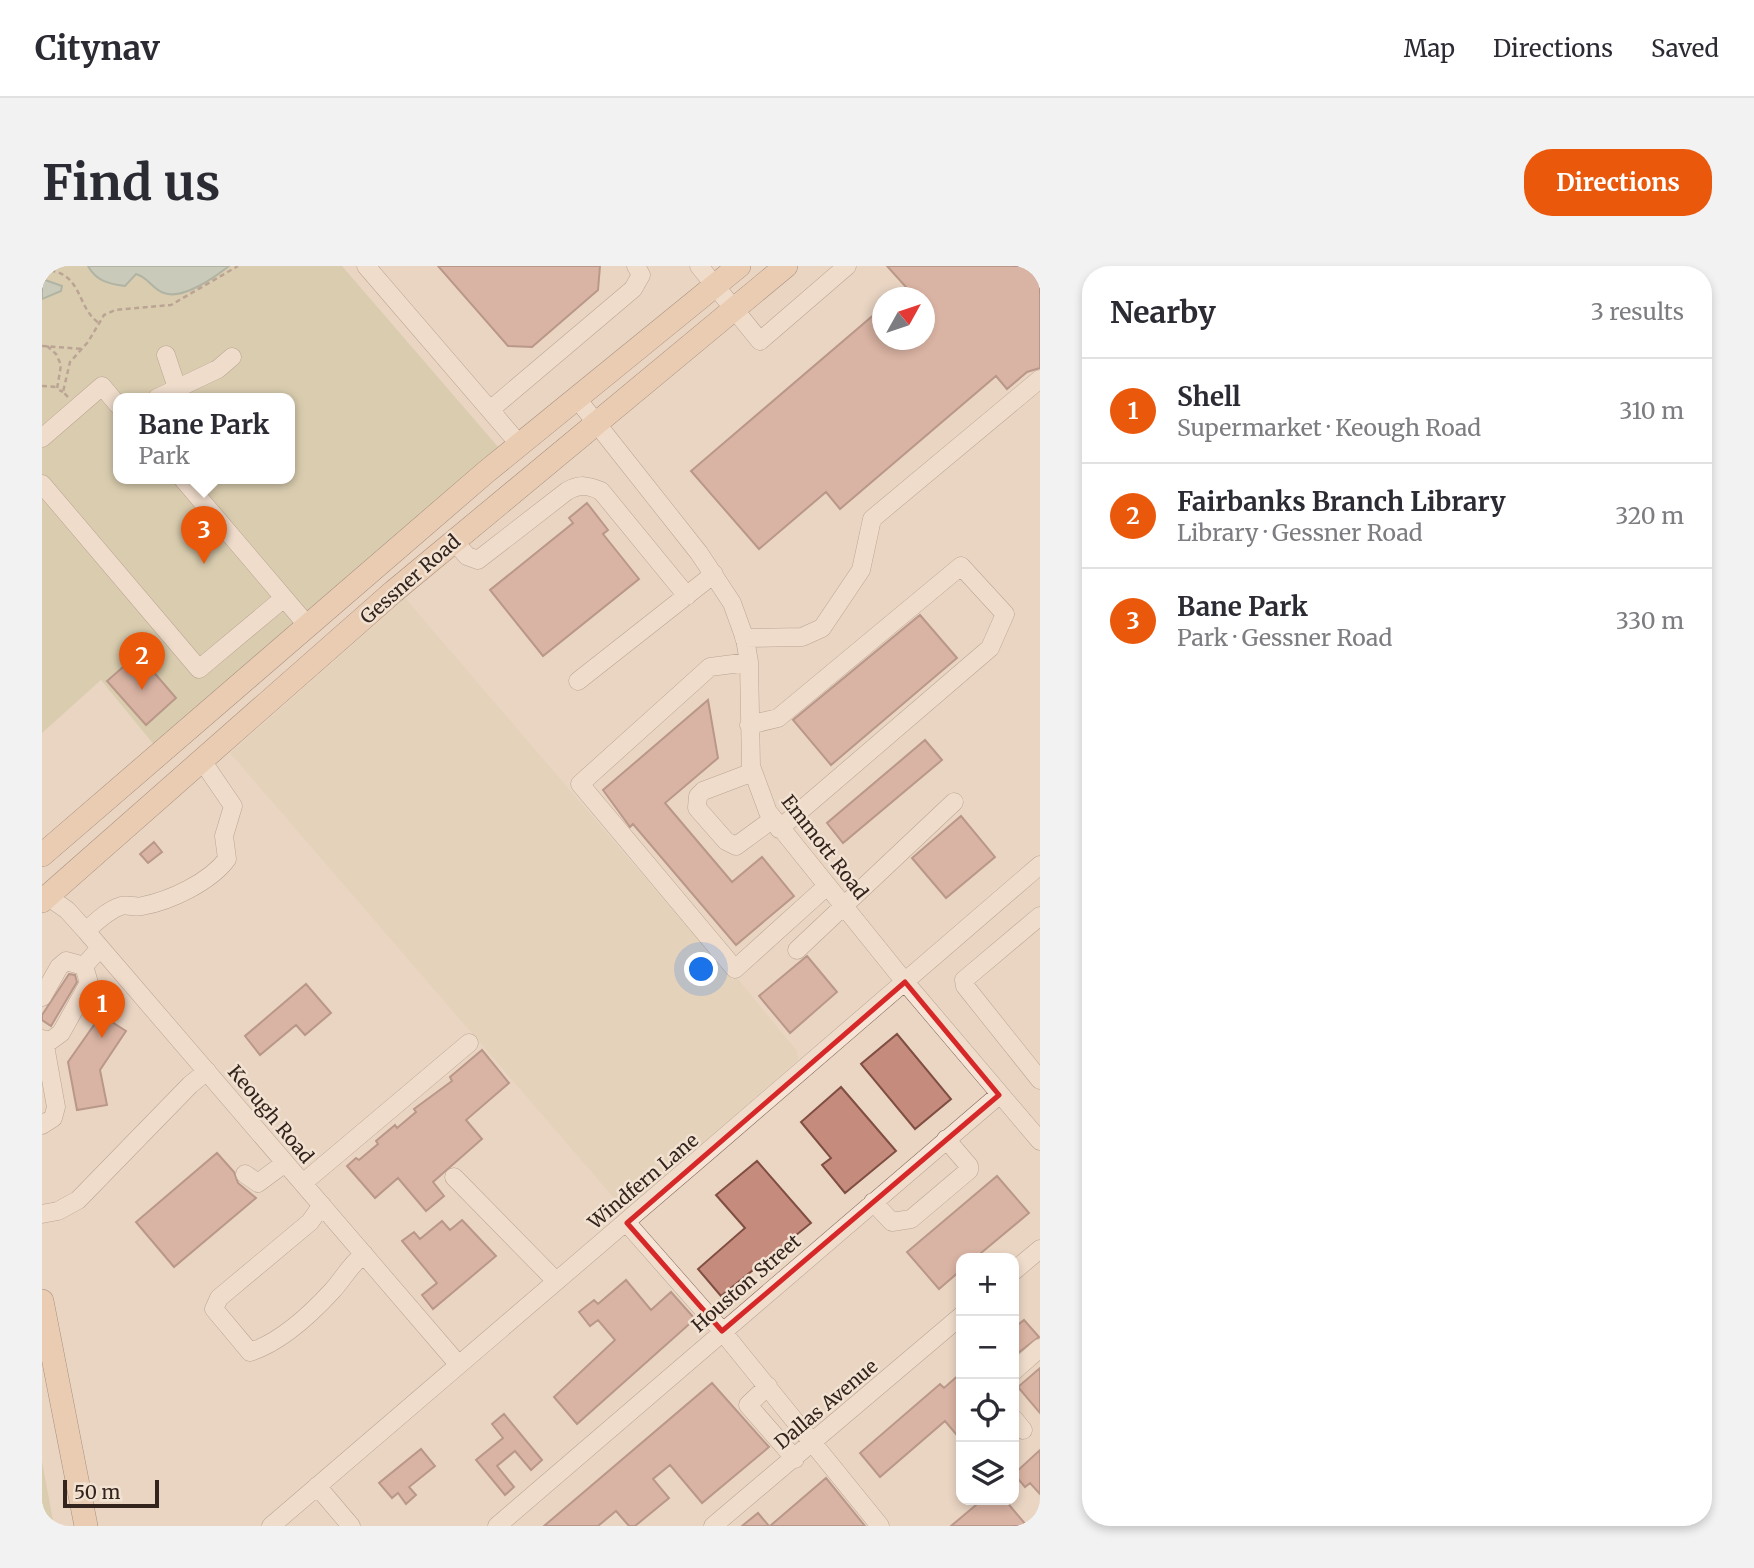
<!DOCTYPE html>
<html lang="en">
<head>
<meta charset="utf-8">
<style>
  body { margin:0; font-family:Merriweather,serif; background:#f2f2f3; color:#2b2b33 }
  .controls { position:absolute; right:21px; bottom:21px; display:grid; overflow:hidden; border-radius:14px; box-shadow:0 4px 10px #0003 }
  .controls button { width:63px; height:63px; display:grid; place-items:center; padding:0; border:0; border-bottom:2px solid #e1e1e2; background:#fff; color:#2b2b33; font:35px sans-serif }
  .compass { position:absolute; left:830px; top:21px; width:63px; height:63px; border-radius:50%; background:#fff; box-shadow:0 4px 10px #0003; rotate:50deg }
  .scale { position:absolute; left:21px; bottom:18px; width:96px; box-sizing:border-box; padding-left:7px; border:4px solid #34241e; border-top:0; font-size:19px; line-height:24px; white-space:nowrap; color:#34241e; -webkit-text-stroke:5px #f2e2d2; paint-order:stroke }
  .you { position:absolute; left:660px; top:704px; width:24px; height:24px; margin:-18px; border:5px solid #fff; border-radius:50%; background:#1a73e8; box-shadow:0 0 0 10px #1a73e833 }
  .badge { display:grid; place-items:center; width:46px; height:46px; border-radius:50%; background:#ea580c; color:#fff; font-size:23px; font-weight:700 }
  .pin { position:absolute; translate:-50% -58px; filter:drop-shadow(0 2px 4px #0008) }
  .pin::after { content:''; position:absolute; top:37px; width:24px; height:21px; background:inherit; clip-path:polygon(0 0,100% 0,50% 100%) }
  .popup { position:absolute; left:71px; top:127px; width:182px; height:91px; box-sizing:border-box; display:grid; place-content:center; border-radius:14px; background:#fff; filter:drop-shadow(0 2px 5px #0005); font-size:23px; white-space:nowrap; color:#7c7c81 }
  .popup b { font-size:26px; color:#2b2b33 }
  .popup::after { content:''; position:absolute; left:50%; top:100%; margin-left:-14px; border:14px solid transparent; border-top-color:#fff }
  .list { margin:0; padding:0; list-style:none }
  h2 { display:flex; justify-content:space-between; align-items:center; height:91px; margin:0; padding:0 28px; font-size:30px }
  h2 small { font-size:23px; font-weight:400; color:#7c7c81 }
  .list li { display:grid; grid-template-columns:46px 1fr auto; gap:21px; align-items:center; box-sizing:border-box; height:105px; padding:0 28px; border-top:2px solid #e1e1e2 }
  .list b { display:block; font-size:26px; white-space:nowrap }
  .list p { margin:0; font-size:23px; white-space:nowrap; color:#7c7c81 }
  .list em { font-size:23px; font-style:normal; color:#7c7c81 }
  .icon { flex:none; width:38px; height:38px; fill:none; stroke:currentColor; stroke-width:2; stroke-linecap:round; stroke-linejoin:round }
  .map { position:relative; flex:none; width:998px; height:1260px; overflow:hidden; border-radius:28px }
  header { display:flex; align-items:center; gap:42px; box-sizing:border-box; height:98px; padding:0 35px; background:#fff; border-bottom:2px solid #e1e1e2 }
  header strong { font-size:33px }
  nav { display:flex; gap:38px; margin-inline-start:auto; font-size:24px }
  .intro { display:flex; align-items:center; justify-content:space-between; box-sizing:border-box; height:168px; padding:0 42px }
  h1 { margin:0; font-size:49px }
  .button { padding:18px 32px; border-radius:28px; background:#ea580c; color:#fff; font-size:24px; font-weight:700 }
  main { display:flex; gap:42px; padding:0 42px }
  aside { flex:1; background:#fff; border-radius:28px; box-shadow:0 4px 10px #0003 }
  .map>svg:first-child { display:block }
  .farmland { fill:#dfceb1 }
  .green { fill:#c7c398; fill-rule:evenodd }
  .water { fill:#a5bdb1; stroke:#6d8b7d; stroke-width:2 }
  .building { fill:#c58b7c; stroke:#804e43; stroke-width:2 }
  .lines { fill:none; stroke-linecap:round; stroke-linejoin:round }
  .minor-casing { stroke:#83685b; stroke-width:19 }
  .major-casing { stroke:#51382f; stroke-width:24 }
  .path { stroke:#83685b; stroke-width:2.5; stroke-dasharray:5 3.5; stroke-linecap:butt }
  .minor { stroke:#f6e5d6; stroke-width:18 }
  .major { stroke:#ebc29d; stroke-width:23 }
  .marked { fill:none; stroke:#d62828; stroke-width:5; stroke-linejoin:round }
  .labels { text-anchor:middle; stroke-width:5; stroke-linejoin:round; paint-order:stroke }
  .street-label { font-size:19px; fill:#34241e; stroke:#f2e2d2 }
</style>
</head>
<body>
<header>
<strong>Citynav</strong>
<nav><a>Map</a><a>Directions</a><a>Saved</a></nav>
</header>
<div class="intro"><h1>Find us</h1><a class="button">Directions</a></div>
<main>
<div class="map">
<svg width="998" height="1260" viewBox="0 0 998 1260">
  <rect width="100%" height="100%" fill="#ead6c3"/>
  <path class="farmland" d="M363 332 691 714 695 712 755 785 756 794 584 946 188 487Z"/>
  <path class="green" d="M0 0H300L457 182 113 480 59 414 0 467ZM76 132H248V212H76Z
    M0 1195 12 1260H0Z"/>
  <path class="water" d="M46 0H187C173 11 141 34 122 27 110 23 106 11 94 8L83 20C67 18 54 15 46 0Z
    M0 13 20 20 19 25 0 33Z"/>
  <path class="building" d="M396 0H558L556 24 490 81 466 80Z
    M845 0H998V102L985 106 965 123 954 110 798 243 784 226 717 283 649 205 841 41V74H883V32H852L864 21Z
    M545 237 566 264 561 268 597 313 501 390 448 324 531 257 527 252Z
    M878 349 915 392 789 499 751 454Z
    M96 388 134 432 104 459 65 415Z
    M666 434 676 492 623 537 690 616 720 591 752 630 694 679 591 558 588 561 561 524Z
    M883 474 900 494 801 577 785 557Z
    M919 550 953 591 904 632 870 592Z
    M112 576 120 586 106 597 98 588Z
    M765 690 795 726 748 767 717 730Z
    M27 708 33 709 35 716 9 760 0 754V749Z
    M264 718 289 747 263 769 254 759 218 789 203 770Z
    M59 749 84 765 58 804 65 839 35 844 26 796Z
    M855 768 909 833 873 863 819 798Z
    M440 784 467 817 424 854 440 873 391 916 402 930 384 945 356 912 333 932 305 900 314 892 317 894 336 878 334 875 353 859 355 862 374 846 372 843 410 815 408 811Z
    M799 821 854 885 803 927 780 899 789 892 759 856Z
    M175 887 192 906 196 917 214 932 132 1001 94 956Z
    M715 895 769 957 679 1030 656 1003 703 962 674 929Z
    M955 910 987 947 933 992H919V1004L897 1023 865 986Z
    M420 954 454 990 391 1043 380 1029 395 1017 360 975 372 966 378 973 400 955 408 964Z
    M584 1014 609 1044 629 1026 653 1053 535 1158 512 1131 573 1074 556 1054 548 1060 537 1046 552 1034 556 1038Z
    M982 1054 997 1071 972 1090V1062Z
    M998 1102V1147L976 1121Z
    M919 1107V1174L903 1155 838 1211 818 1187 898 1118 902 1122Z
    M670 1117 727 1181 660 1237 628 1199 611 1213 627 1232 593 1260H587L574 1245 556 1260H502Z
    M462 1148 500 1194 489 1204 473 1185 455 1200 472 1221 463 1229 434 1194 461 1172 450 1158Z
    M379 1183 393 1200 367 1221 374 1229 364 1238 356 1227 350 1232 337 1217Z
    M998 1184V1228L988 1217 983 1221 972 1208Z
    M784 1212 823 1260H728Z
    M940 1234H963L985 1260H909Z
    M716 1247 727 1260H700Z"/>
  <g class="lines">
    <g class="minor-casing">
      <path id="minor" d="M324 0 478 179
        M657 0 718 75 805 0
        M124 89 135 122
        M115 132 176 103 190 91
        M536 134 657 287 690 337 703 373 707 396 709 500 726 546 863 716 998 875
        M448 144 591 23 599 9 594 0
        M0 172 60 120 76 139
        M140 212 266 360
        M0 218 157 403 242 332
        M412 275 425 290 436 294 525 225C538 218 545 219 559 225L645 330
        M702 372 760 371 780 362 819 304 830 253 998 113
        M707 396 668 401 538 518 693 703 785 620
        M536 415 672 308
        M707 459 736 452 919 300 963 348 948 382 737 563
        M711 506 661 525 656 530 655 542 684 575 694 580 731 553
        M5 630 25 644 44 665 416 1098
        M998 650 922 714 923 720 998 814
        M44 665C54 656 66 644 79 640 86 638 94 642 100 640 128 635 168 616 185 593L182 570 191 540 161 496
        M755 684 912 536
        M0 731 17 701 24 695 42 700
        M0 773 8 775 19 767 47 717 42 700 58 682
        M0 859 11 852 14 841 2 774
        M203 908 216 917 243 897
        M412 911 513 1014
        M261 917 427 777
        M831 936 850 956 869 953 927 904V900L904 873
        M280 939 268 956 177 1032 172 1043 208 1086C239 1076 267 1050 290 1025 302 1012 307 1000 322 988
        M0 948 16 945 36 934 148 819 165 805
        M585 957 680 1065 838 1260
        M972 1005 998 983
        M972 1105 998 1082
        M726 1120 706 1139 753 1193
        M972 1153 981 1164
        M275 1220 309 1260
        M229 1260C485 1039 743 821 998 599
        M455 1260 957 829
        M671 1260 919 1050"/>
    </g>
    <g class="major-casing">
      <path id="major" d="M0 589 444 206 697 0
        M0 635 351 326 744 0
        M0 1035 44 1260"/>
    </g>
    <path class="path" d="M0 4C42 4 33 41 57 57
      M0 80 41 83
      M5 80 14 88 19 99 15 123 21 126
      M0 120 14 121
      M26 131 21 126 28 96 46 76 62 49 73 44 129 39 196 0"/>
    <use href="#minor" class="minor"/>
    <use href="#major" class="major"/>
  </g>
  <path d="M0 0H998V1260H0ZM863 716 957 829 680 1065 585 957Z" fill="#ead6c3" fill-opacity=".55" fill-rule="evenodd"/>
  <path class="marked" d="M863 716 957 829 680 1065 585 957Z"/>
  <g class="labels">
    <g class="street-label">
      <text transform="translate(368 313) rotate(-41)" y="7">Gessner Road</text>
      <text transform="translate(783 581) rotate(52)" y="7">Emmott Road</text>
      <text transform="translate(229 848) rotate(50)" y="7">Keough Road</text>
      <text transform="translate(601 915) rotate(-40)" y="7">Windfern Lane</text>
      <text transform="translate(704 1017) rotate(-41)" y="7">Houston Street</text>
      <text transform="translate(784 1138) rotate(-40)" y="7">Dallas Avenue</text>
    </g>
  </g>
</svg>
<div class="controls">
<button>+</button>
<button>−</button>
<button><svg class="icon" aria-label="locate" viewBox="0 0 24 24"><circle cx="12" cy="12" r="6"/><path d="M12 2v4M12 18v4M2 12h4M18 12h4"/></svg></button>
<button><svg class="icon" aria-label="layers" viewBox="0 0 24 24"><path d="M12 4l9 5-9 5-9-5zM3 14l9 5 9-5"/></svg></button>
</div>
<svg class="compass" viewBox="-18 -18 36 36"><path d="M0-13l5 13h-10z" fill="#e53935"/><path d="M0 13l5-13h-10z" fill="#7c7c81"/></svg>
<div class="scale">50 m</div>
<div class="you"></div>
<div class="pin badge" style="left:60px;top:772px">1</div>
<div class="pin badge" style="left:100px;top:424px">2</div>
<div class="pin badge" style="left:162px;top:298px">3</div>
<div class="popup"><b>Bane Park</b>Park</div>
</div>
<aside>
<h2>Nearby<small>3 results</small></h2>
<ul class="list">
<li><span class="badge">1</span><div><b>Shell</b><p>Supermarket · Keough Road</p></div><em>310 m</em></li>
<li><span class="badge">2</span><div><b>Fairbanks Branch Library</b><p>Library · Gessner Road</p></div><em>320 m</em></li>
<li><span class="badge">3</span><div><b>Bane Park</b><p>Park · Gessner Road</p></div><em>330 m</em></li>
</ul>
</aside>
</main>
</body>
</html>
